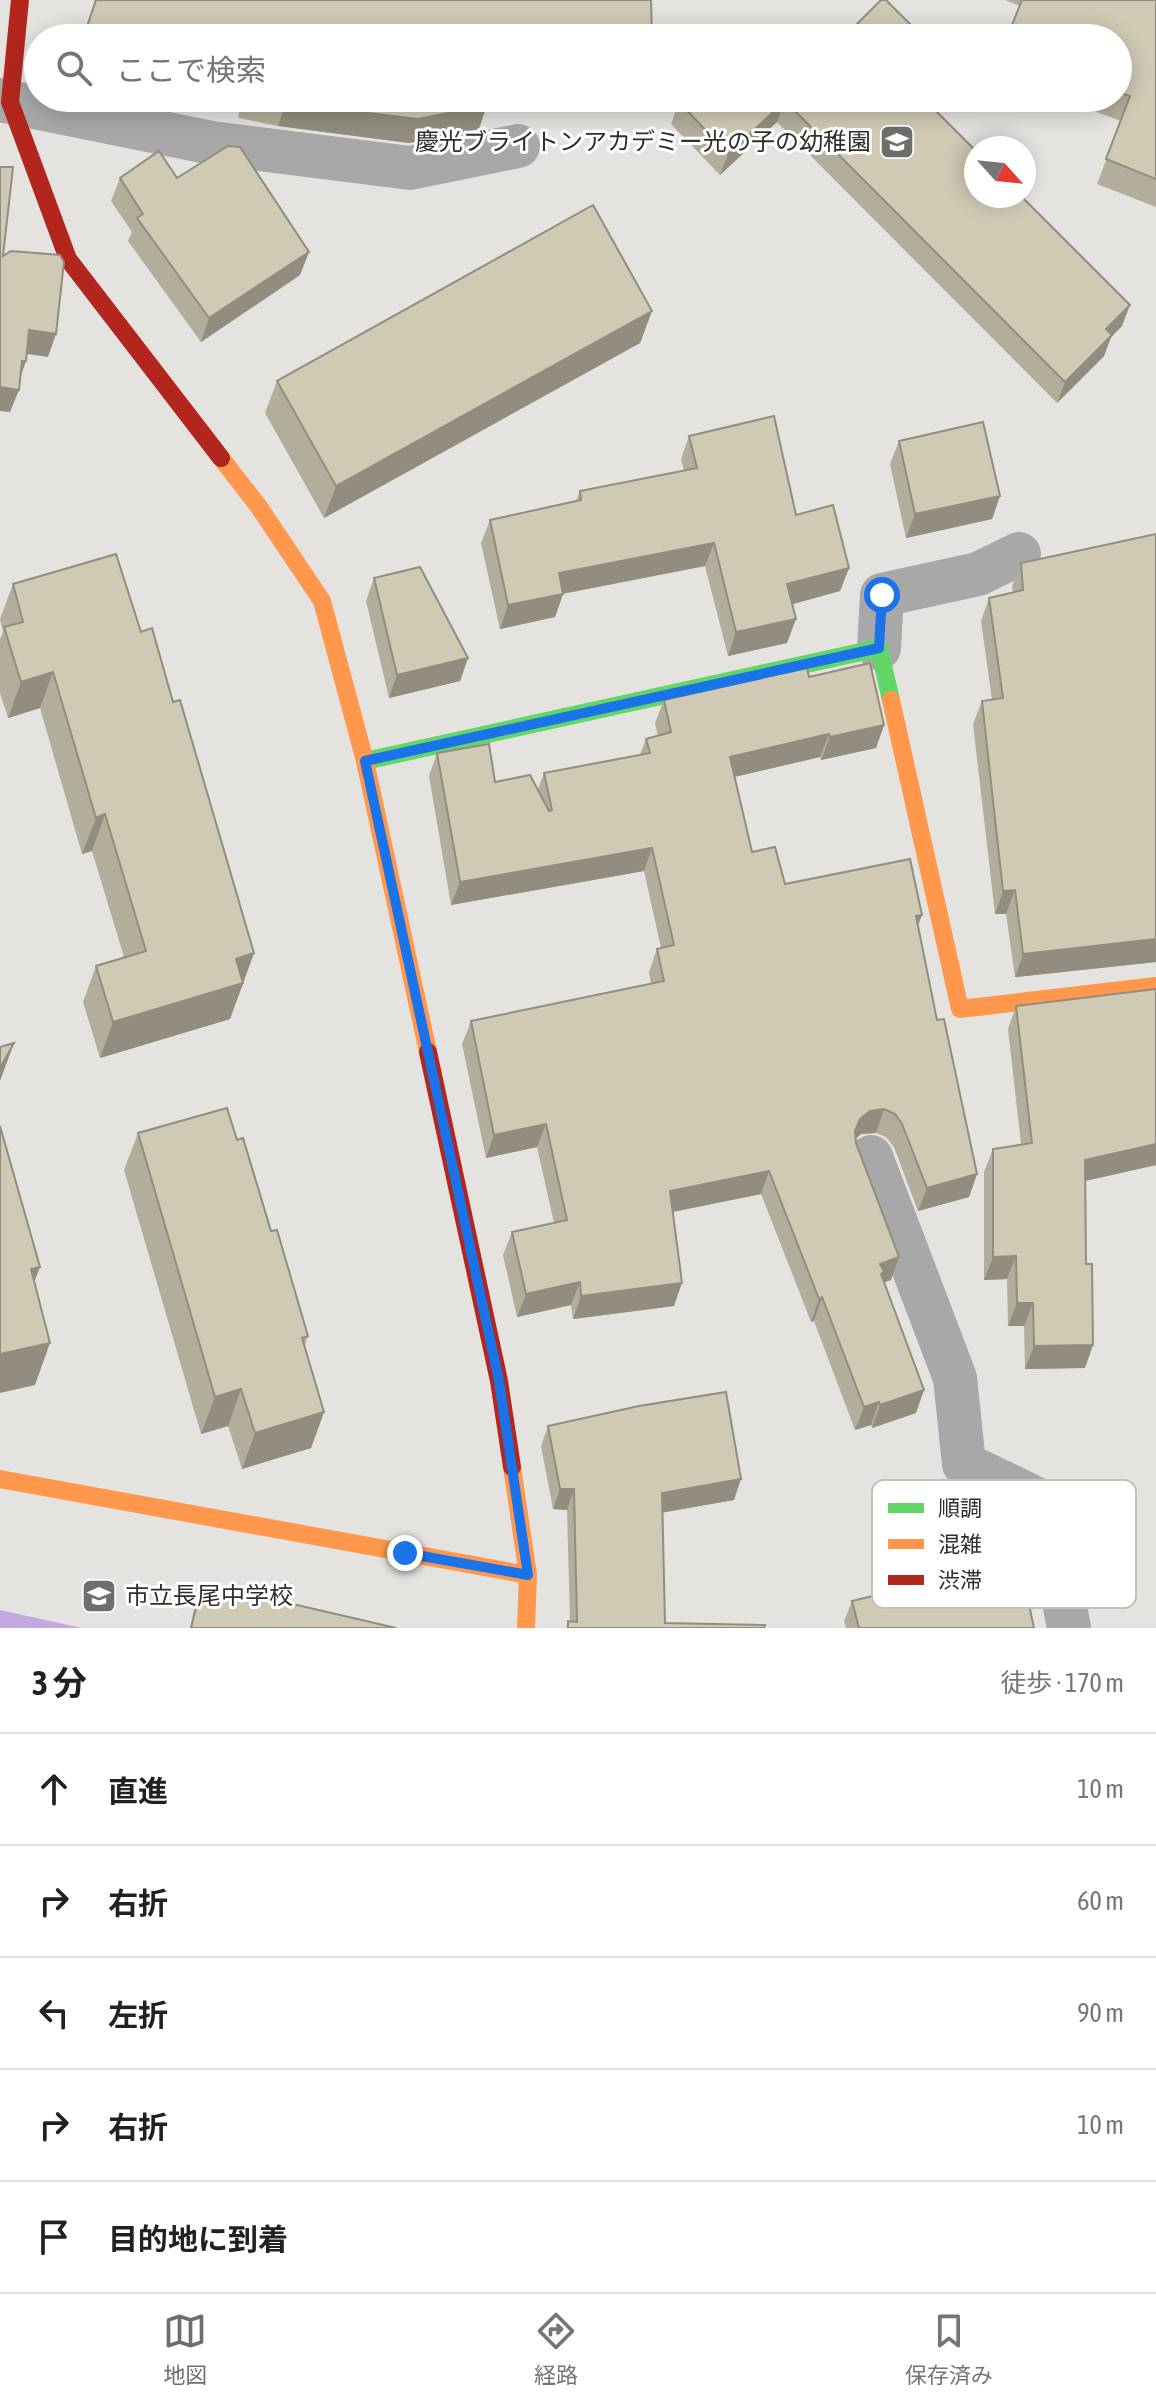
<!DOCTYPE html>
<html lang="ja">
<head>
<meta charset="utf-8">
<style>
  body { margin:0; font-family:"Asap Condensed","Noto Sans JP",sans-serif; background:#f2f2f2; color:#202124 }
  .compass { position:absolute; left:964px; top:136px; width:72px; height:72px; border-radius:50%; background:#fff; box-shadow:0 4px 20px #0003; rotate:117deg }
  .stop { position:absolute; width:24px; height:24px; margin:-18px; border:6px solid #1a73e8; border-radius:50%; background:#fff }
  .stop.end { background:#1a73e8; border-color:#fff; box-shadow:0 2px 8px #0008 }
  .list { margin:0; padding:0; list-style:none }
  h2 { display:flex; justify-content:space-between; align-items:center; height:104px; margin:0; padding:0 32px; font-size:34px }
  h2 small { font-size:26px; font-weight:400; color:#757577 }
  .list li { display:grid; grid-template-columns:52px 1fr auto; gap:24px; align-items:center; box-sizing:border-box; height:112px; padding:0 32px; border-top:2px solid #e0e0e0 }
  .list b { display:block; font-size:30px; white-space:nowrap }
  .list em { font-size:26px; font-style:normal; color:#757577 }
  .icon { flex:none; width:44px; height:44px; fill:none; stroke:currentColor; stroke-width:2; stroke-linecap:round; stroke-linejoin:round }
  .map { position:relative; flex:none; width:1156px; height:1628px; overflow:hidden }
  .search { position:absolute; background:#fff; box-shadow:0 4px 20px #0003; left:24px; right:24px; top:24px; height:88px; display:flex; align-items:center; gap:20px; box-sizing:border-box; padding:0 28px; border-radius:44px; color:#757577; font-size:30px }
  .sheet { height:664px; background:#fff }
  nav { display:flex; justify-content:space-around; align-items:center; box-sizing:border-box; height:112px; border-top:2px solid #e0e0e0; background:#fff; font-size:22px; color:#757577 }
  nav a { display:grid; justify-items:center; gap:4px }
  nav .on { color:#6f6e6b }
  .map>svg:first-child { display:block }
  .water { fill:#c3a8df }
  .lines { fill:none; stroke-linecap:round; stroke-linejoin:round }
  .street { stroke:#a9a8a8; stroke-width:44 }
  .fast { stroke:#63d668; stroke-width:18 }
  .slow { stroke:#ff974d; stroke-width:18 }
  .jam { stroke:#b3261e; stroke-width:18 }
  .wall { fill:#b3ad9b }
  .shaded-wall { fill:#928d7e }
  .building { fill:#d0c9b4; stroke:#928d7e; stroke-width:2 }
  .route { stroke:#1a73e8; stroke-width:10 }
  .labels { text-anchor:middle; stroke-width:6; stroke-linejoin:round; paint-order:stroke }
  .poi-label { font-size:24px; fill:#302f2d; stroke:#fff; text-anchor:end }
  .key { fill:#fff; stroke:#c1c1c0; stroke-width:2 }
  .key-label { font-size:22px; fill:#302f2d }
</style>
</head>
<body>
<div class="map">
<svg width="1156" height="1628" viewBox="0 0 1156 1628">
  <rect width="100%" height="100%" fill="#e5e3df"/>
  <path class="water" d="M0 1610 82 1628H0Z"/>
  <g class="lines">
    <path class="street" d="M0 100 212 143 410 168 518 146
      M879 648 882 595 978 574 1019 554
      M871 1157 955 1378 964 1464 1045 1503 1069 1628"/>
    <path class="fast" d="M365 761 879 648 891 700"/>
    <path class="slow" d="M221 458 259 507 322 601 365 761 428 1052
      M891 700 960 1009 1156 986
      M512 1467 528 1575 526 1628
      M0 1479 528 1575"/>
    <path class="jam" d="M20 0 10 102 68 259 221 458
      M428 1052 499 1381 512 1467"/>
  </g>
  <path class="wall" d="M95 0H651V38H82Z
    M1005 0H1156V207L1097 184 1121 121 1064 100V98H1118V38H1007L1020 6Z
    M242 98H487L479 129 409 143 278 126 238 118Z
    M923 98 1122 326 1111 337 1104 356 1057 403 777 122 720 175 671 124 679 102Z
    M120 178H177L309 252 300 275 201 342 128 241 132 232 111 201Z
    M652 311 640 343 324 518 265 413 277 381Z
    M689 436 796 515 849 568 840 591 792 604 787 643 728 656 705 566 563 594 555 617 500 629 481 543 490 520 576 501 580 491 684 471 681 459Z
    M899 441 1000 496 992 519 906 538 890 464Z
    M1156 534V962L1015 977 1006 914H995L973 724 982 701 992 700 981 621 989 598 1013 592 1012 586 1021 563Z
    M374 578 468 658 460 681 389 698 366 601Z
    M13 584 141 632 173 702 254 953 230 1019 100 1058 83 1002 96 966 124 957 92 851 82 854 40 708 8 718 0 693V639L3 632 0 619Z
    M809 677 884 725 876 748 821 760 820 757 734 777 752 852 785 884 918 926 937 1020 977 1174 969 1197 918 1211 894 1147 886 1137 876 1133 861 1134 856 1139 891 1280 884 1282 916 1413 872 1428 871 1425 855 1430 814 1321 811 1322 761 1194 673 1212 674 1306 573 1319 571 1305 517 1317 503 1255 512 1232 554 1223 537 1147 486 1158 462 1044 471 1021 651 984 649 972 657 949 661 948 644 871 451 905 429 776 437 753 495 782 538 789 544 773 640 755 646 739 658 736 655 723 664 700Z
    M1016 1006 1156 1165 1085 1181V1368L1025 1369 1024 1326H1008L1007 1279 984 1280V1172L993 1149 1021 1144 1008 1029Z
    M138 1133 237 1140 308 1336 305 1345 324 1412 311 1448 242 1469 228 1426 201 1434 124 1170Z
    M548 1426 734 1500 663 1512 665 1623 764 1628H566L568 1621H570L567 1510 553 1509 541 1446Z
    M928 1498 1034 1628H846L844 1621 852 1601 935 1581 921 1518Z
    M202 1583 396 1628H190L197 1596Z"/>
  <path class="shaded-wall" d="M592 25 587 38H480L484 28Z
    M652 34 651 38H591L592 37Z
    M785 101 777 122 720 175 728 154Z
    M286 103 487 105 479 129 409 143 278 126Z
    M309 252 300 275 201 342 209 318Z
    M1130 305 1122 326 1111 337 1104 356 1057 403 1065 382 1106 329Z
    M652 311 640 343 324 518 336 486Z
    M29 330 56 334 48 357 21 353Z
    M22 361H26L18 384Z
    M0 387 19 390 10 412 0 411Z
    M1000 496 992 519 906 538 915 514Z
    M714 543 705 566 550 596 559 573Z
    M849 568 840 591 779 608 787 584Z
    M563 594 555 617 500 629 508 605Z
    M796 619 787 643 728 656 736 632Z
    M468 658 460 681 389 698 397 675Z
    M53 672 40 708 8 718 21 682Z
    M884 725 876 748 821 760 830 737Z
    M829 734 820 757 721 780 730 757Z
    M105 814 92 851 82 854 96 818Z
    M652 848 644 871 451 905 460 882Z
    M1015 890 1006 914H995L1003 891Z
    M922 915 913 938 916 916Z
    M1156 939V962L1015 977 1023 954Z
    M254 953 230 1019 100 1058 113 1022 236 959Z
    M14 1043 0 1081V1068Z
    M884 1109 876 1133 861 1134 851 1142 860 1119 870 1111Z
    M546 1124 537 1147 486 1158 494 1135Z
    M1156 1144V1165L1076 1183 1085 1160Z
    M769 1171 761 1194 662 1214 670 1191Z
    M977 1174 969 1197 918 1211 927 1188Z
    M1016 1256 1007 1279 984 1280 993 1257Z
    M899 1257 891 1280 879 1284 880 1264Z
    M40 1267 24 1309 31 1269Z
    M580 1282 571 1305 517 1317 526 1294Z
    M682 1283 674 1306 573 1319 581 1296Z
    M822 1297 814 1321 811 1322 819 1299Z
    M1017 1303H1033L1024 1326H1008Z
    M50 1343 35 1385 0 1393V1354Z
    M1093 1345 1085 1368 1025 1369 1034 1346Z
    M241 1389 228 1426 201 1434 215 1397Z
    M924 1390 916 1413 872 1428 880 1405Z
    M879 1402 871 1425 855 1430 864 1407Z
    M324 1412 311 1448 242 1469 255 1433Z
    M741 1479 734 1500 655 1514 662 1493Z
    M560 1489H574L567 1510 553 1509Z"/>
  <path class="building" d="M96 0H651L652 34 592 37V25L484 28V38H101L85 33Z
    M881 0H886L924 38H843Z
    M1022 0H1156V179L1106 159 1130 96 1118 92V38H1014L1008 35Z
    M263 98H487V105L418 119 286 103Z
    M684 98H923L976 151V196H1021L1130 305 1106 329 1112 335 1065 382 785 101 728 154 679 102Z
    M228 146 240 147 309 252 209 318 137 218 143 214 120 178 159 151 177 178Z
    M0 167H13L3 256 11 251 60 255 64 262 56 334 29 330 26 361H22L19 390 0 387Z
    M593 205 652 311 336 486 277 381Z
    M774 416 796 515 833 505 849 568 787 584 796 619 736 632 714 543 559 573 563 594 508 605 490 520 581 500 580 491 697 468 689 436Z
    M983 422 1000 496 915 514 899 441Z
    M1156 534V939L1023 954 1015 890 1003 891 982 701 1003 698 989 598 1023 590 1021 563Z
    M116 554 141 632 152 628 173 702 180 700 254 953 236 959 243 983 113 1022 96 966 146 951 105 814 96 818 53 672 21 682 4 627 23 622 13 584Z
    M420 567 468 658 397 675 374 578Z
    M870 663 884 725 830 737 829 734 730 757 752 852 775 847 785 884 910 859 922 915 916 916 937 1020 944 1019 977 1174 927 1188 902 1124 895 1114 884 1109 870 1111 860 1119 855 1131 856 1143 899 1257 880 1264 884 1272 881 1274 924 1390 880 1405 879 1402 864 1407 822 1297 819 1299 769 1171 670 1191 682 1283 581 1296 580 1282 526 1294 512 1232 567 1220 546 1124 494 1135 471 1021 664 981 657 949 674 945 652 848 460 882 437 753 489 744 495 782 530 775 549 811 552 810 544 773 650 753 646 739 671 732 664 700 807 668 809 677Z
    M1156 989V1144L1085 1160 1086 1264H1092L1093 1345 1034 1346 1033 1303H1017L1016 1256 993 1257V1149L1032 1143 1016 1006Z
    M14 1043 0 1068V1047Z
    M227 1108 237 1140 243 1138 271 1231 277 1230 308 1336 302 1338 324 1412 255 1433 241 1389 215 1397 138 1133Z
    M0 1126 40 1267 31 1269 50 1343 0 1354Z
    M726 1392 741 1479 662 1493 665 1623 765 1625 764 1628H568V1621L577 1622 574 1489H560L548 1426 639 1406Z
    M994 1483 1011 1521 1034 1628H859L852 1601 947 1578 928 1498Z
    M202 1583 396 1628H191Z"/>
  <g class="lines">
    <path class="route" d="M405 1553 528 1575 499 1381 365 761 879 648 882 595"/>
  </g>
  <defs>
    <g id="school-square" transform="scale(1.8)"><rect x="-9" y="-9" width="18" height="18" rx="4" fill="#6f6e6b" stroke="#fff"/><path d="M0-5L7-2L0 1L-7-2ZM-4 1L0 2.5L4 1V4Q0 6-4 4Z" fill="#fff"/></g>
  </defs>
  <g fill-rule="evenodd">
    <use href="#school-square" x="897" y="142"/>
    <use href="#school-square" x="99" y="1596"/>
  </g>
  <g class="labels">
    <g class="poi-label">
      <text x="871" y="150">慶光ブライトンアカデミー光の子の幼稚園</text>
      <text x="125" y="1604" text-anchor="start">市立長尾中学校</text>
    </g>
  </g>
  <rect x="872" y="1480" width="264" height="128" rx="12" class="key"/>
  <rect x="888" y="1503" width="36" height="10" fill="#63d668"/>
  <rect x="888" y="1539" width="36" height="10" fill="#ff974d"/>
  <rect x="888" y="1575" width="36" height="10" fill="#b3261e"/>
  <g class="key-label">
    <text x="938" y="1516">順調</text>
    <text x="938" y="1552">混雑</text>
    <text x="938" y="1588">渋滞</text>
  </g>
</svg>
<svg class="compass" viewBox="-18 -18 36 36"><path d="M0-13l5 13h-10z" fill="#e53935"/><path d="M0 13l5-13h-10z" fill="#757577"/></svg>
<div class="stop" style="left:882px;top:595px"></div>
<div class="stop end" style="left:405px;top:1553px"></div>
<div class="search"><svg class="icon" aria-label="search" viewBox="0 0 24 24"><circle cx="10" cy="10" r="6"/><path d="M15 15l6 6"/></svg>ここで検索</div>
</div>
<section class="sheet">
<h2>3 分<small>徒歩 · 170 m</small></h2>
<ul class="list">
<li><svg class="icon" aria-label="ahead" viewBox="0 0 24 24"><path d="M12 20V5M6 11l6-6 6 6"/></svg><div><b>直進</b></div><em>10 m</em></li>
<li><svg class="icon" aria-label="right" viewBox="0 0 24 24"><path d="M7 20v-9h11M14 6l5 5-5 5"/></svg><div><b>右折</b></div><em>60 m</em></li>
<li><svg class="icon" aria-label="left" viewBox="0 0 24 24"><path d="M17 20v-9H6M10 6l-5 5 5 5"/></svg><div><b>左折</b></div><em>90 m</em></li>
<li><svg class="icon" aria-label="right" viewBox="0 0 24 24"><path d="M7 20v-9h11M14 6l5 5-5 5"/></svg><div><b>右折</b></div><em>10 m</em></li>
<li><svg class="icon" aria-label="arrive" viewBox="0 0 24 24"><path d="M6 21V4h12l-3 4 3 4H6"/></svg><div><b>目的地に到着</b></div></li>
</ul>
</section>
<nav>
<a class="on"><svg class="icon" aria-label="map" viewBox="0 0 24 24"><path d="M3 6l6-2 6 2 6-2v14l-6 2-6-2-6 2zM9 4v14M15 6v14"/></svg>地図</a>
<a><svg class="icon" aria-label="directions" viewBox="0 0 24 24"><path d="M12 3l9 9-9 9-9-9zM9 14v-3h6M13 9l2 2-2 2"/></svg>経路</a>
<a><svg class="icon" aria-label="saved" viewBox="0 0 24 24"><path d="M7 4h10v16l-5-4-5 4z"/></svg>保存済み</a>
</nav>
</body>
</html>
